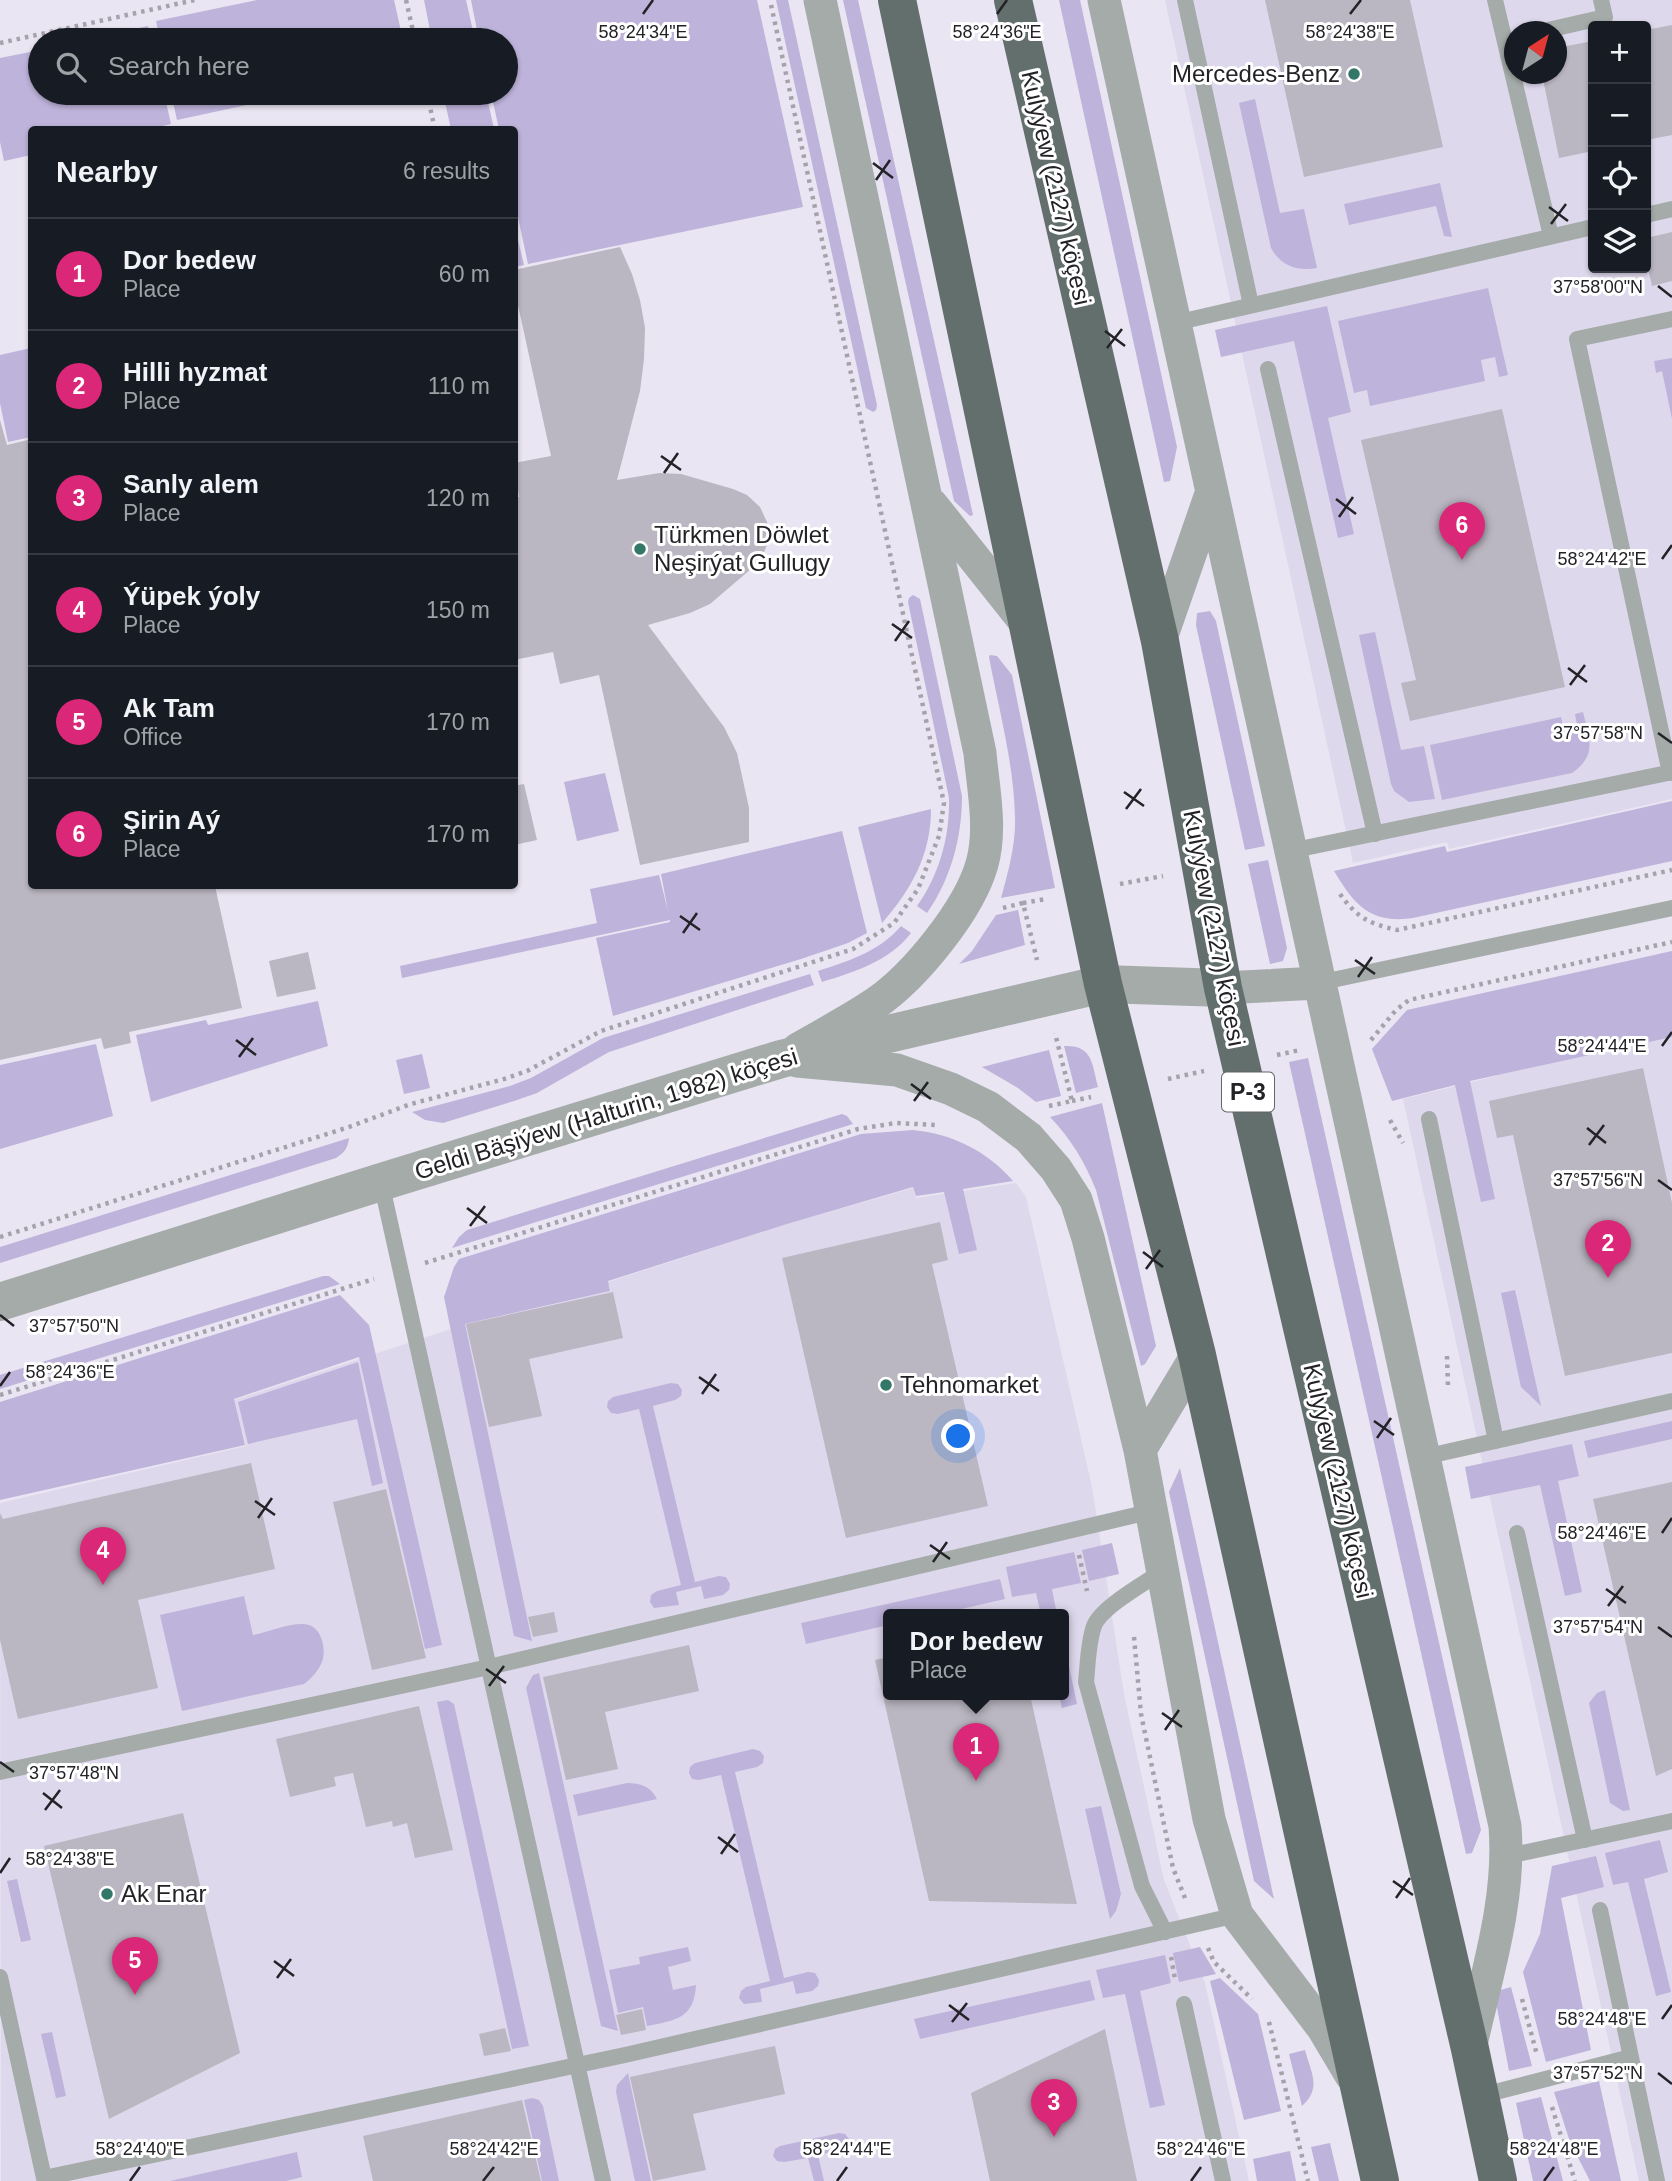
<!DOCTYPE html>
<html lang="en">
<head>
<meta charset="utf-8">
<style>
  body { margin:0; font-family:Arial,sans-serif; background:#242831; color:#f1f3f6 }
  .controls { position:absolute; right:21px; top:21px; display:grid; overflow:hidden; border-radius:7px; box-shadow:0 2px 5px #0004 }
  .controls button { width:63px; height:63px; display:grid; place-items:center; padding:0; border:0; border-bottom:2px solid #363941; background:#171b24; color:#f1f3f6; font:35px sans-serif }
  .compass { position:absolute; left:1504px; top:21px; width:63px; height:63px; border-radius:50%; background:#171b24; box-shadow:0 2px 5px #0004; rotate:36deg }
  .you { position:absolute; left:959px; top:1437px; width:24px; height:24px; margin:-18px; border:5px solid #fff; border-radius:50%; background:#1a73e8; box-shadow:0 0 0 10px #1a73e833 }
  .badge { display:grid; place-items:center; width:46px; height:46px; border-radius:50%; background:#db2777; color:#fff; font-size:23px; font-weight:700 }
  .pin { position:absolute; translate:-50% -58px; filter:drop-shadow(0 2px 4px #0008) }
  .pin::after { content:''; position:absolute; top:37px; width:24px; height:21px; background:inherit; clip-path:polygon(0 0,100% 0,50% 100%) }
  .popup { position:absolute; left:883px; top:1609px; width:186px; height:91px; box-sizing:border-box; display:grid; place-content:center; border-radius:7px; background:#171b24; filter:drop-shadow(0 2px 5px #0005); font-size:23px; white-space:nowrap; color:#9ea1a6 }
  .popup b { font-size:26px; color:#f1f3f6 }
  .popup::after { content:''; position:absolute; left:50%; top:100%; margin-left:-14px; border:14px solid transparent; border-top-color:#171b24 }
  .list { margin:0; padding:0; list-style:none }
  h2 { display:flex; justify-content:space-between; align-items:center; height:91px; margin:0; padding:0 28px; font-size:30px }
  h2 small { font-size:23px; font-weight:400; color:#9ea1a6 }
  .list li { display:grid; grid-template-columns:46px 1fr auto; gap:21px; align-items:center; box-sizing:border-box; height:112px; padding:0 28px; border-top:2px solid #363941 }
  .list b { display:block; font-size:26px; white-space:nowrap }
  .list p { margin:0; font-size:23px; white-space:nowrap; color:#9ea1a6 }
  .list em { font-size:23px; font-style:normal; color:#9ea1a6 }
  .icon { flex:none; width:38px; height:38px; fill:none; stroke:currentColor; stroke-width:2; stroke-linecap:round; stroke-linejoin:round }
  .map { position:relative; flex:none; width:1672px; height:2181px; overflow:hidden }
  .search { position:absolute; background:#171b24; box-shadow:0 2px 5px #0004; left:28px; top:28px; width:490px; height:77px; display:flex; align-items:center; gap:18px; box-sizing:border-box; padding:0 24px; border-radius:38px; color:#9ea1a6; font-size:26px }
  .panel { position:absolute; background:#171b24; box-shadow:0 2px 5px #0004; left:28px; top:126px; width:490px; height:763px; border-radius:7px }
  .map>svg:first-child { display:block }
  .built { fill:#ded8ec; fill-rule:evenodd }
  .green { fill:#beb3da }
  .building { fill:#bab6c2 }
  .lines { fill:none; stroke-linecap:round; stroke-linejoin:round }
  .path { stroke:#a5a2ac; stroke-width:4.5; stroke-dasharray:3.5 5; stroke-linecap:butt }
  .service { stroke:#a4aba9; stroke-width:16 }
  .minor { stroke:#a4aba9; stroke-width:33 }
  .tertiary { stroke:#a4aba9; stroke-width:38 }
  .trunk { stroke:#626f6c; stroke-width:38 }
  .ticks { fill:none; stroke:#232226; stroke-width:2.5 }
  .poi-dot { fill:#337769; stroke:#fff; stroke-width:2.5 }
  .labels { text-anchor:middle; stroke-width:6; stroke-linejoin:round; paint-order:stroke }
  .shield { fill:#fff; stroke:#656467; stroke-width:2 }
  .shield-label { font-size:23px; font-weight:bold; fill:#232226 }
  .poi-label { font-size:24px; fill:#232226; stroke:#fff; text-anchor:start }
  .street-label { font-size:24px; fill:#232226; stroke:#fff }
  .ticks-label { font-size:18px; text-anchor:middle; fill:#232226; stroke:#fff; stroke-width:6; stroke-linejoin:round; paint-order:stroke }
</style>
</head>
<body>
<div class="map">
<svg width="1672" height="2181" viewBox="0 0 1672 2181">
  <rect width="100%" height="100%" fill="#e9e5f2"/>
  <path class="built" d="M1165 0H1672V799L1449 849 1447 842 1353 863ZM1593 26H1646V268H1593ZM1514 32H1556V74H1514Z
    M1672 1008V2181H1639L1403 1099 1496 1076 1491 1049Z
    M1016 1183 1026 1197 1092 1487 1124 1694 1164 1880 1205 1983 1249 2181H1L0 1503 246 1446 234 1400 466 1324 611 1291 608 1282 787 1224 913 1188 916 1198ZM888 1615H1064V1695H888Z"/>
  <path class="green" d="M257 0H394L403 40H160L156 21Z
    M424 0H466L475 40H432Z
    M471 0H757L803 207 528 264 515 203 514 130 499 129 491 93H506V40H479Z
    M776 0H788L877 405 876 410 873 412 866 408Z
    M843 0H858L973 515 970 516 954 501Z
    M1059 0H1080L1177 447 1170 481 1164 482Z
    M148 26 152 40H83Z
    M40 50V93H164L171 124 146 130H32L31 155 4 161 0 142V58Z
    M171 93H293L294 95 177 120Z
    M443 93H486L494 129H451Z
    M1255 99 1280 213 1304 209 1317 268C1297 272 1280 265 1271 248L1239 103Z
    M1440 183 1452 237 1444 236 1436 206 1349 225 1344 204Z
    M514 223 524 265 515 267H514Z
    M1488 288 1508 375 1499 377 1495 357 1481 360 1485 381 1370 406 1367 390 1354 393 1338 321Z
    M1327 306 1351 412 1328 418 1354 534 1338 538 1294 341 1221 357 1215 330Z
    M31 348V437L8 442 0 403V355Z
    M1672 358V419L1662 371 1656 373 1654 361Z
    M913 595 920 599 962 796C962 837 951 879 927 913L917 906C939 875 950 837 949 798L908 602 909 598Z
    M1210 611 1216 621 1265 846 1245 850 1196 625 1197 613Z
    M1375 632 1401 750 1424 746 1435 799 1409 802 1394 791 1391 784 1359 635Z
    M990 655 997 656 1012 675 1055 888 1001 898C1008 873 1016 844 1015 818 1014 764 999 710 989 657Z
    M1583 712C1589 738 1598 755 1572 773L1442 800 1430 745 1561 717 1565 734 1578 731 1575 714Z
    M605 773 619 831 577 841 564 782Z
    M1672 801V861L1413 918C1371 924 1355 906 1334 871L1445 846 1447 852Z
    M931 809C931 855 911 890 882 923L858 827Z
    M842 831 867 933 848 943 801 959 613 1016 596 938 670 922V920L402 978 400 966 597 923 590 889 659 875 668 911 661 874Z
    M1268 860 1287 948 1283 961 1270 964 1248 864Z
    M1018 910 1025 945 959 964 972 951 996 915Z
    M901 926 911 933C890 961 854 972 822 982L818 971C849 961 880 951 901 926Z
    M1672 951V1037L1470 1081 1495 1199 1481 1202 1455 1085 1392 1101 1372 1049 1407 1010Z
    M810 974 814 985 609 1052 537 1093 514 1101 443 1123 425 1120 412 1112 510 1086 531 1078 603 1038Z
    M318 1001 328 1046 151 1102 136 1035 206 1020 208 1025Z
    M96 1044 113 1116 0 1149V1065Z
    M1064 1046C1093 1045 1092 1064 1098 1087L1076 1093Z
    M1049 1050 1061 1096 1036 1102 1018 1088 982 1067Z
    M422 1054 430 1088 404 1094 396 1060Z
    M1308 1058 1481 1830 1472 1853 1466 1854 1289 1062Z
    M1102 1103 1156 1346 1145 1364 1141 1366 1096 1190C1085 1162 1071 1139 1050 1117Z
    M842 1114 847 1116 853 1124 452 1248 459 1237 467 1230Z
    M913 1130C952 1134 986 1150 1013 1181L963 1189 977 1250 959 1254 944 1192 916 1196 913 1187 787 1224 608 1281 610 1291 465 1324 532 1641 514 1636 444 1297 454 1267 459 1259 861 1134Z
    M349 1138C348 1148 344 1153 336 1158L0 1263V1247Z
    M323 1276H329L340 1284 0 1389V1375Z
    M1515 1290 1541 1406 1521 1387 1501 1293Z
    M340 1295 369 1325 442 1645 425 1649 359 1357 234 1399 245 1445 0 1500V1402Z
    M358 1362 383 1483 372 1486 357 1419 248 1444 238 1402Z
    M671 1383 678 1384 682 1390 681 1396 675 1400 653 1406 695 1582 719 1576 726 1577 730 1584 729 1590 723 1595 704 1599 701 1586 676 1592 679 1605 654 1608 650 1602 651 1595 657 1591 681 1585 639 1409 618 1414 611 1413 607 1407 608 1401 613 1397Z
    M1672 1421V1439L1588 1458 1584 1441Z
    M1572 1444 1579 1476 1558 1481 1582 1592 1565 1596 1540 1485 1471 1499 1465 1467Z
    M1180 1468 1274 1899 1254 1881 1169 1492Z
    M1112 1543 1119 1574 1089 1581 1082 1550Z
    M1074 1552 1081 1583 1052 1589 1057 1615H1041L1036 1593 1012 1597 1006 1567Z
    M1000 1579 1005 1599 935 1615H888V1625L806 1644 801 1623Z
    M244 1596 253 1635C269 1632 286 1624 302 1624 321 1623 327 1648 322 1662 318 1671 312 1678 304 1684L182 1711 160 1615Z
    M1064 1642 1077 1704 1062 1708 1059 1695H1064Z
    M539 1673 618 2031 601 2026 526 1688 533 1675Z
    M1605 1690 1630 1810 1623 1811 1610 1803 1589 1703 1597 1693Z
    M448 1700 454 1704 529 2046 512 2049 437 1702Z
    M753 1749 760 1751 764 1756 763 1763 757 1767 735 1772 784 1978 808 1972 815 1973 819 1980 818 1986 812 1991 796 1994 793 1981 760 1989 762 2002 744 2004 739 1998 741 1991 746 1987 770 1981 721 1775 699 1780 692 1779 689 1773 690 1767 695 1763Z
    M627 1783C641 1783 650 1786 657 1799L578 1816 573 1795Z
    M1101 1806 1121 1894 1116 1911 1110 1919 1085 1809Z
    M1660 1840 1668 1872 1644 1879 1671 1992 1656 1996 1628 1882 1613 1885 1605 1853Z
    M1596 1856 1604 1887 1561 1898 1591 2050 1546 2062 1523 1972 1540 1934 1552 1866Z
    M17 1879 31 1940 21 1942 7 1881Z
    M688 1947 691 1961 668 1967 673 1990 696 1985C694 2019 676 2020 647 2026L643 2007 618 2013 609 1970 640 1964 639 1957Z
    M1200 1947 1216 1974 1179 1982 1173 1953Z
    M1165 1955 1171 1983 1140 1991 1165 2105 1150 2108 1125 1994 1103 1998 1096 1970Z
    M1220 1978 1258 2014 1281 2111 1244 2120 1210 1981Z
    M1090 1980 1095 2000 920 2039 914 2019Z
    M1511 1987 1532 2066 1509 2071 1494 1992Z
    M52 2032 66 2096 56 2098 41 2034Z
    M1305 2050C1311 2073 1322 2088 1302 2106L1289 2054Z
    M628 2073 651 2181H635L616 2092 617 2085Z
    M1599 2081 1621 2181H1590L1570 2142 1554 2092Z
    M1541 2097 1563 2181H1533L1516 2103Z
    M532 2098 539 2100 543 2106 559 2181H542L524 2100Z
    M839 2133 845 2134 849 2139 848 2146 842 2150 818 2155 824 2181H814L808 2158 784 2162 777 2161 773 2156 775 2149 780 2146Z
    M1330 2143 1339 2181H1319L1311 2147Z
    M1290 2151 1296 2181H1257L1253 2159Z
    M297 2152 302 2177 286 2181H170Z"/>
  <path class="building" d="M1265 0H1410L1443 147 1304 177Z
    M1672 25V135L1646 140V30Z
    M1593 41V151L1559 158 1542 74H1556V48Z
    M1672 232V281L1652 286 1646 259V238Z
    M620 247 632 274 640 300 645 328 644 359 640 391 617 480 659 473 681 474 733 489 747 495 760 507 767 522 769 540 762 557 751 569 710 604 690 613 648 625 724 727 737 753 749 808V842L640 865 599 675 560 684 553 652 514 660V498L519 497 514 463 551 456 514 287V270Z
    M1502 409 1565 687 1410 721 1401 683 1416 680 1361 440Z
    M0 420 7 445 32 439V886H215L242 1008 129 1032 131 1043 104 1049 101 1038 0 1060Z
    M524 784 537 840 514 845V786Z
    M308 952 316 989 277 997 269 961Z
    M1643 1068 1672 1203V1353L1565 1376 1513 1135 1497 1138 1489 1101Z
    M940 1222 948 1260 932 1264 988 1506 846 1538 782 1258Z
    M613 1292 623 1338 529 1359 542 1416 489 1427 466 1324Z
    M251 1463 275 1569 138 1600 158 1688 18 1719 0 1640V1513L3 1519Z
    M1672 1482V1769L1656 1776 1593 1499Z
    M386 1489 426 1658 372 1670 333 1502Z
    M554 1612 558 1632 533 1637 528 1617Z
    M689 1645 699 1691 605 1712 618 1769 566 1780 543 1677Z
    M888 1657V1695H1030L1077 1904 929 1901 875 1660Z
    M419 1706 453 1850 415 1858 407 1823 393 1827 392 1821 366 1827 353 1773 334 1777 336 1786 290 1797 276 1739Z
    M183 1813 240 2053 109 2119 44 1846Z
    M642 2009 646 2030 621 2035 616 2015Z
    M505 2028 511 2051 484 2056 479 2034Z
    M1105 2029 1137 2181H990L971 2093Z
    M775 2046 785 2094 693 2114 706 2170 653 2181 630 2077Z
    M522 2100 541 2181H373L363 2136Z"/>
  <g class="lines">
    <path class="path" d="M406 0 415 40
      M0 43 195 0
      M427 93 435 130
      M1120 884 1163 876
      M1340 894C1357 918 1370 924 1397 930L1672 870
      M1023 903 1046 899
      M1003 908 1023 903 1037 960
      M1371 1040 1396 1010 1409 1000 1672 942
      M1277 1055 1300 1050
      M1168 1079 1204 1071
      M1072 1101 1091 1097
      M1049 1106 1072 1101 1055 1033
      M1390 1120 1403 1143
      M0 1237 346 1128 411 1104 504 1079 527 1071 601 1031 853 949 894 923 918 889 939 836 944 803 770 0
      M425 1263 858 1129 896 1123 935 1125
      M1447 1356 1448 1386
      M0 1395 374 1279
      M1079 1555 1087 1591
      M1134 1637 1141 1714 1173 1868 1185 1898
      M1208 1948 1214 1962 1252 1999
      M1171 1957 1175 1979
      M1522 1999 1537 2055
      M1269 2022 1308 2181
      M1552 2107 1575 2181"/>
    <path class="service" d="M1185 0 1251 305
      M1495 0 1551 236
      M1539 32 1605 17 1601 0
      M1646 215 1672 209
      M1175 323 1593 227
      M1268 369 1375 834
      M1670 773 1577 339 1672 319
      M1290 851 1672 772
      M1318 983 1672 908
      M1429 1119 1496 1441
      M381 1182 603 2181
      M1424 1457 1672 1401
      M1517 1533 1585 1840
      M1164 1570C1147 1582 1101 1607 1094 1626 1088 1643 1088 1663 1086 1682L1142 1886 1165 1932
      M0 1772 489 1667 1153 1511
      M1508 1856 1672 1821
      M1600 1910 1657 2181
      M0 1977 44 2178 625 2055 1237 1915
      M1184 2004 1223 2181
      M1480 2096 1631 2057"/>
    <path class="minor" d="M1104 0 1505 1826C1511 1901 1486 1976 1470 2049
      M932 505 1029 627
      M1160 641 1211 494
      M1223 988 1318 983
      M798 1049C824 1034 851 1020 876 1003 915 976 969 910 982 864 992 829 983 788 980 753L820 0
      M797 1061 897 1070 951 1089 988 1107 1029 1138 1056 1169 1076 1200 1088 1238 1140 1450 1209 1819 1237 1915 1323 2028 1351 2075
      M1140 1450 1197 1355"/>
    <path class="tertiary" d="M0 1302 381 1182 781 1059 1103 984 1223 988"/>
    <path class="trunk" d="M897 0 1103 984 1197 1355 1380 2181
      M1013 0 1160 641 1223 988 1470 2049 1498 2181"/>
  </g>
  <path class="ticks" d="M643 14 653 0M997 14 1007 0M1350 14 1361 0M873 163 893 178M876 180 890 160M1549 207 1568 221M1551 224 1566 204M1658 286 1672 297M1105 331 1125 346M1107 348 1122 329M661 456 681 470M664 473 678 453M1336 499 1356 514M1339 517 1353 497M1662 559 1672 545M892 624 912 638M895 641 909 621M1568 668 1587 682M1570 685 1585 665M1658 733 1672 743M1124 792 1144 806M1126 809 1141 789M680 916 700 930M683 933 697 913M1355 960 1375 974M1358 977 1372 957M236 1040 256 1055M1662 1046 1672 1032M239 1057 253 1038M911 1084 931 1099M914 1101 928 1082M1587 1128 1606 1143M1589 1145 1604 1125M1658 1180 1672 1190M467 1208 487 1223M470 1226 485 1206M1143 1252 1163 1267M1146 1269 1160 1250M0 1315 14 1326M699 1377 719 1391M0 1386 10 1372M702 1394 716 1374M1374 1421 1394 1435M1377 1438 1391 1418M255 1501 275 1515M258 1518 272 1498M1662 1533 1672 1518M930 1545 950 1559M933 1562 947 1542M1606 1589 1626 1603M1608 1606 1623 1586M1658 1627 1672 1637M486 1669 506 1683M489 1686 504 1666M1162 1713 1182 1727M1165 1730 1179 1710M0 1762 14 1772M43 1793 62 1808M45 1810 60 1790M718 1837 738 1852M721 1854 735 1834M0 1873 10 1858M1393 1881 1413 1895M1396 1898 1410 1878M274 1961 294 1976M277 1978 291 1959M949 2005 969 2020M1662 2019 1672 2005M952 2022 967 2003M1658 2073 1672 2084M130 2181 140 2167M483 2181 494 2167M837 2181 847 2167M1191 2181 1201 2167M1544 2181 1554 2167"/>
  <g class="poi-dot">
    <circle cx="1354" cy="74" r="7"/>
    <circle cx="640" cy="549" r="7"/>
    <circle cx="886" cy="1385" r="7"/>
    <circle cx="107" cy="1894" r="7"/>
  </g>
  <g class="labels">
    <rect class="shield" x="1222" y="1072.5" width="52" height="39" rx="5"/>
    <g class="shield-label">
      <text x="1248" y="1100">P-3</text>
    </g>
    <g class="poi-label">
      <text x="1340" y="82" text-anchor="end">Mercedes-Benz</text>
      <text x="654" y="543">Türkmen Döwlet<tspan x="654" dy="28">Neşirýat Gullugy</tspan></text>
      <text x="900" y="1393">Tehnomarket</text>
      <text x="121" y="1902">Ak Enar</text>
    </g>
    <g class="street-label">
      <text transform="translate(1056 188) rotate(77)" y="8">Kulyýew (2127) köçesi</text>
      <text transform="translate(1214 928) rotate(79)" y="8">Kulyýew (2127) köçesi</text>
      <text transform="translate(606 1114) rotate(-17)" y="8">Geldi Bäşiýew (Halturin, 1982) köçesi</text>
      <text transform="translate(1338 1481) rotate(77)" y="8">Kulyýew (2127) köçesi</text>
    </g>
  </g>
  <g class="ticks-label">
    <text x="643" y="38">58°24'34"E</text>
    <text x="1350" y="38">58°24'38"E</text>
    <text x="997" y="38">58°24'36"E</text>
    <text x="1598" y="293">37°58'00"N</text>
    <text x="1602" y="565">58°24'42"E</text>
    <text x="1598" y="739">37°57'58"N</text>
    <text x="1602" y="1052">58°24'44"E</text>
    <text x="1598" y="1186">37°57'56"N</text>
    <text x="74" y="1332">37°57'50"N</text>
    <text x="70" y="1378">58°24'36"E</text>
    <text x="1602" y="1539">58°24'46"E</text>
    <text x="1598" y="1633">37°57'54"N</text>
    <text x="74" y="1779">37°57'48"N</text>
    <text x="70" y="1865">58°24'38"E</text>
    <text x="1602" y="2025">58°24'48"E</text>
    <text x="1598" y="2079">37°57'52"N</text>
    <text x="140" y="2155">58°24'40"E</text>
    <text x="494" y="2155">58°24'42"E</text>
    <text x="847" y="2155">58°24'44"E</text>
    <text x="1201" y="2155">58°24'46"E</text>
    <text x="1554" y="2155">58°24'48"E</text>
  </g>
</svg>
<div class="controls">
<button>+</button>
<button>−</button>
<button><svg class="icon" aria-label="locate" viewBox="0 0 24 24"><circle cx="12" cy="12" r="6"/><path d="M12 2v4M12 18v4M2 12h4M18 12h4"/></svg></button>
<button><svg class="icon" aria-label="layers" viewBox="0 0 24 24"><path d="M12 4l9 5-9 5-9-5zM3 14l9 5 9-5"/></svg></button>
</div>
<svg class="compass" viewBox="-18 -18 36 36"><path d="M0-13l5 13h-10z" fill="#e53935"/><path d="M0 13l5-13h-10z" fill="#9ea1a6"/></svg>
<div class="you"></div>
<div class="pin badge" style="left:976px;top:1781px">1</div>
<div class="popup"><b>Dor bedew</b>Place</div>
<div class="pin badge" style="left:1608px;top:1278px">2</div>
<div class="pin badge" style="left:1054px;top:2137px">3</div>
<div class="pin badge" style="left:103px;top:1585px">4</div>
<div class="pin badge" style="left:135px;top:1995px">5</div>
<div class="pin badge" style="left:1462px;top:560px">6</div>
<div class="search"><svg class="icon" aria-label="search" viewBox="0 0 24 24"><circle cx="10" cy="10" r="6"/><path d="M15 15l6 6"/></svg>Search here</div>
<section class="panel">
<h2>Nearby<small>6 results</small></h2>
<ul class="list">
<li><span class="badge">1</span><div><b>Dor bedew</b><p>Place</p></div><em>60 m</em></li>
<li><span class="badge">2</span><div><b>Hilli hyzmat</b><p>Place</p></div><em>110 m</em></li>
<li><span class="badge">3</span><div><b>Sanly alem</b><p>Place</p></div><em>120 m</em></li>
<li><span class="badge">4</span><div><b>Ýüpek ýoly</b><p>Place</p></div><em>150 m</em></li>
<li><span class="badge">5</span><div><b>Ak Tam</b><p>Office</p></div><em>170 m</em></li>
<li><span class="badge">6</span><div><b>Şirin Aý</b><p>Place</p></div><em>170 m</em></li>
</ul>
</section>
</div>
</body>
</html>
